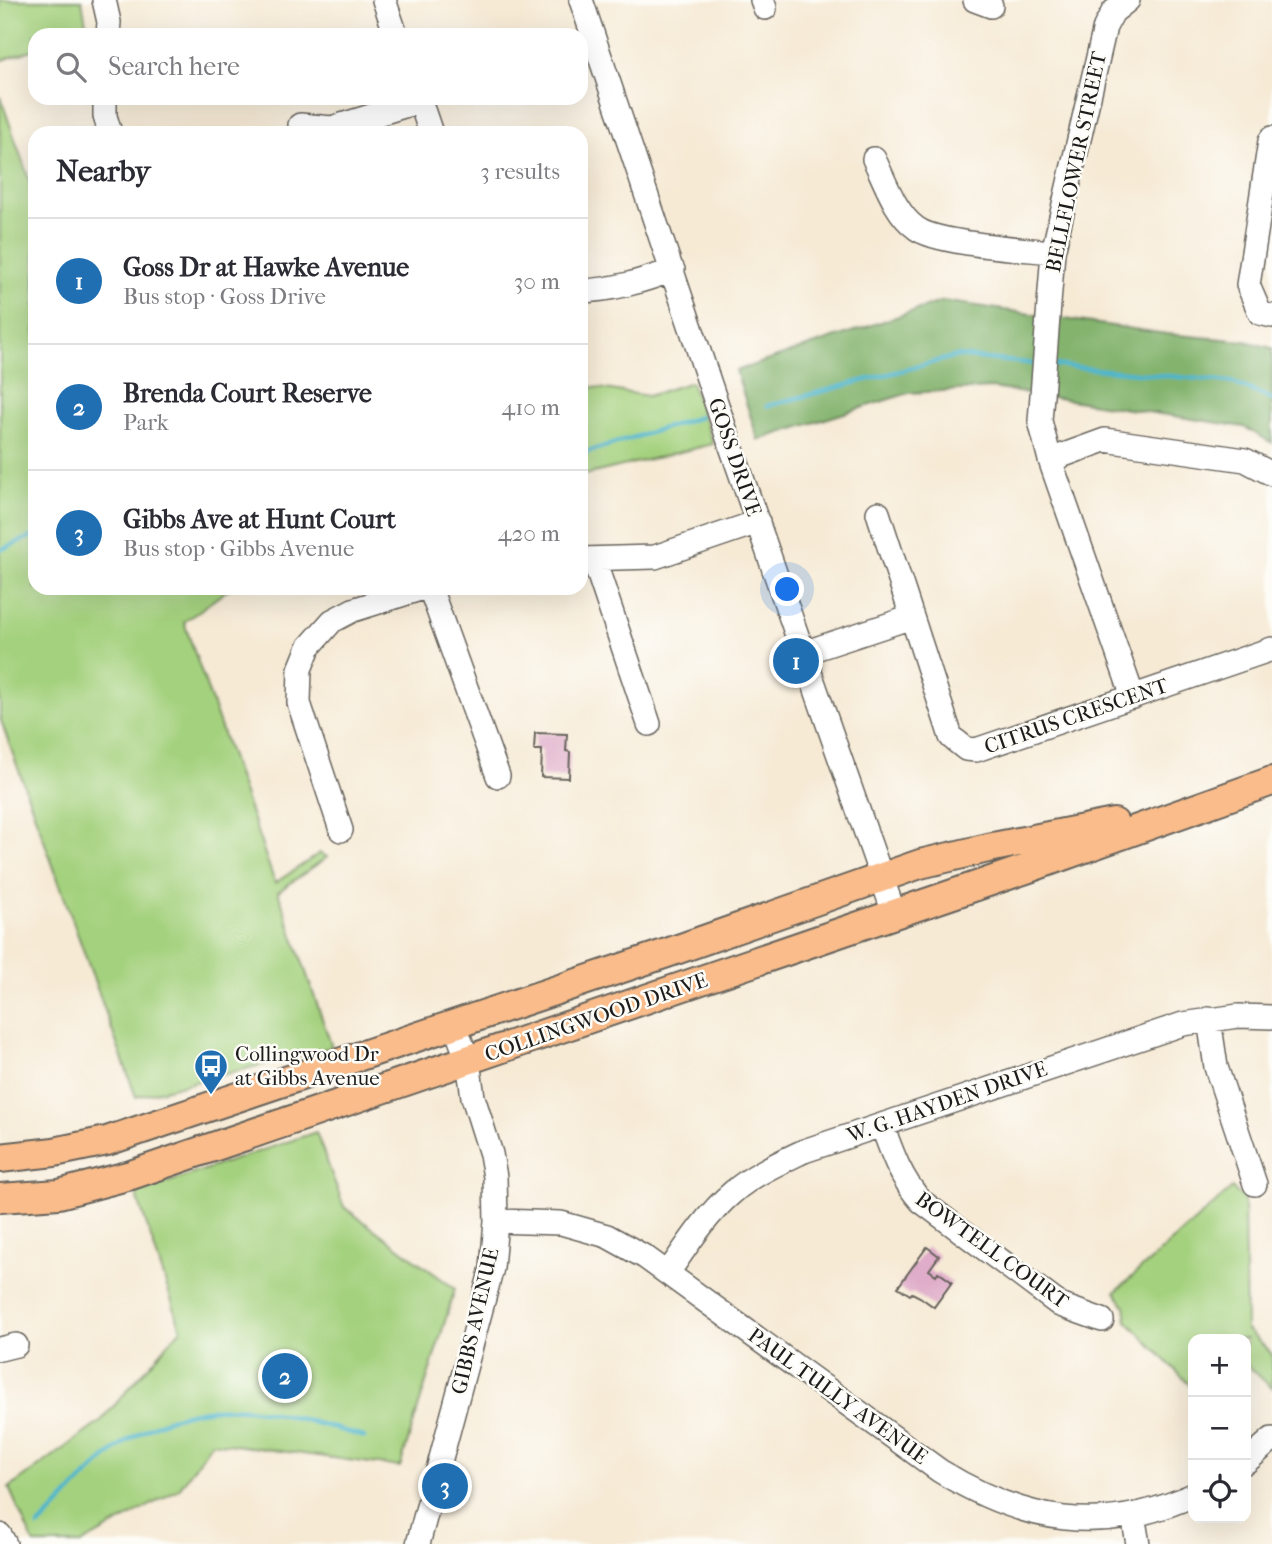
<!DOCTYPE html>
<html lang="en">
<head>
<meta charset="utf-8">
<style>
  body { margin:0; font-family:"IM FELL French Canon",serif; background:#f2f2f3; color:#2b2b33 }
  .controls { position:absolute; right:21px; bottom:21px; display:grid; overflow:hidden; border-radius:14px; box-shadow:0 7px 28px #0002 }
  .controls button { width:63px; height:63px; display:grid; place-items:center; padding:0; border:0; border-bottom:2px solid #e1e1e2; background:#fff; color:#2b2b33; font:35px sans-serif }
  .you { position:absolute; left:788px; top:590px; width:24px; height:24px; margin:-18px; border:5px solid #fff; border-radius:50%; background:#1a73e8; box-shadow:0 0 0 10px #1a73e833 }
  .badge { display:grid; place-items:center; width:46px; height:46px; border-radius:50%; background:#1f6fb2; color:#fff; font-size:23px; font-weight:700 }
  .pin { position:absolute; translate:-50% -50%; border:4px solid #fff; box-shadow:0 2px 7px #0006 }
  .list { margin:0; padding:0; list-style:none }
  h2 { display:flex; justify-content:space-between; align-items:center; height:91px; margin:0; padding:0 28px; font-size:30px }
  h2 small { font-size:23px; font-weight:400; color:#7c7c81 }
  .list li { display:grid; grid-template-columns:46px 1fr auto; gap:21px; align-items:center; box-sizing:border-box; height:126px; padding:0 28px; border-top:2px solid #e1e1e2 }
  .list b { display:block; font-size:26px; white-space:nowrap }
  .list p { margin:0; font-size:23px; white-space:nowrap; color:#7c7c81 }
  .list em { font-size:23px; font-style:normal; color:#7c7c81 }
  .icon { flex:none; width:38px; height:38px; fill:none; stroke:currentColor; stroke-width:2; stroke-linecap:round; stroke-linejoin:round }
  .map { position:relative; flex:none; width:1272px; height:1544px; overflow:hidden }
  .search { position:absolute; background:#fff; box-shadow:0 7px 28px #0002; left:28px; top:28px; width:560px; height:77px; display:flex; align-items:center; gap:18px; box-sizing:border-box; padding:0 24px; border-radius:21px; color:#7c7c81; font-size:26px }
  .panel { position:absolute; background:#fff; box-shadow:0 7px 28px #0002; left:28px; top:126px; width:560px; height:469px; border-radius:21px }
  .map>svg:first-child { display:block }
  .green { fill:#a4d17e; stroke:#60764d; stroke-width:2 }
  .forest { fill:#83b36d; stroke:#506844; stroke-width:2 }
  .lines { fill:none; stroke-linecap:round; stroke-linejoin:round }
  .stream { stroke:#4eb5cc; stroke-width:4.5 }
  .building { fill:#dfacc9 }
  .minor-casing { stroke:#68645d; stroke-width:26 }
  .major-casing { stroke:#68645d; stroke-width:32 }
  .minor { stroke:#fff; stroke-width:23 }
  .major { stroke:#f9bc8a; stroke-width:28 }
  .labels { text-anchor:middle; stroke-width:5; stroke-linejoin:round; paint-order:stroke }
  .street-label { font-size:21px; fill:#1c1c1c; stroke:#fdfcf7 }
  .poi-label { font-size:21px; fill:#1c1c1c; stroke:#fdfcf7; text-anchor:start }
</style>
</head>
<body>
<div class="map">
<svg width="1272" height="1544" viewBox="0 0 1272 1544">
  <rect width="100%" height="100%" fill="#fdfcf7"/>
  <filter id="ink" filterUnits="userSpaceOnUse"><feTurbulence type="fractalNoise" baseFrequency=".0143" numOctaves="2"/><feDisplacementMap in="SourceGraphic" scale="14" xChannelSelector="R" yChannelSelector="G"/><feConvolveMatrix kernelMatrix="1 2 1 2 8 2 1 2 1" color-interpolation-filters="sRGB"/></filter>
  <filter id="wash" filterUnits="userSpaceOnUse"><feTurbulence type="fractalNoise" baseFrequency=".00686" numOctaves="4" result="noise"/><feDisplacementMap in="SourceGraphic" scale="28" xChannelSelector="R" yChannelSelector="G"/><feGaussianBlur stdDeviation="1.57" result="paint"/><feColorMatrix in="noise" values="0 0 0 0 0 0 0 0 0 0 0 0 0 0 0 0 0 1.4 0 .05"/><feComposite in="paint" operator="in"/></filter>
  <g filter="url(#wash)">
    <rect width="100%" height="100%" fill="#f6ead5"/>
    <path class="green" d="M0 0H82L87 30 73 35H35V49L0 61Z
      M0 96 35 197V588H230L184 622 275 883 320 853 327 857 278 892 332 1047 136 1097 0 718Z
      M581 313H585L586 386 648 396 691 382 713 444 581 476Z
      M316 1132 344 1207 455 1289 400 1467 212 1442 179 1489 81 1544H34L9 1488 100 1422 181 1329 136 1193Z
      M1232 1188 1244 1199 1246 1329 1272 1354V1388L1246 1364V1339H1193V1388L1127 1321 1125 1306 1115 1292Z"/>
    <path class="forest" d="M943 301 1167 334 1245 341 1272 348V443L1244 427 992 388 909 393 758 440 736 371Z"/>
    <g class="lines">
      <path class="stream" d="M1053 365 1231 382 1272 399
        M767 406 957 356 1037 364
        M581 452H587L700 417
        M0 550 35 535
        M38 1527C67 1498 94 1464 127 1441 208 1386 279 1412 364 1437"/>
    </g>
    <g id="blocks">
      <path class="building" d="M535 733 567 734 566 751 570 752 569 778 541 777 542 750H534Z
        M927 1247 939 1256 929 1270 936 1275 938 1272 952 1282 934 1307 920 1297 912 1293 910 1295 898 1287Z"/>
    </g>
  </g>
  <g filter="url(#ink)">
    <use href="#blocks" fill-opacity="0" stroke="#68645d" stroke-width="2"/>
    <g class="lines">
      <g class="minor-casing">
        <path id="minor" d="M104 0 109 22 108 35
          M384 0 396 35
          M581 0 727 435 894 913
          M762 0 765 8
          M975 0 991 6
          M1128 0 1113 12 1105 27 1053 252 1040 421 1050 460 1133 697
          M105 98V116L110 133
          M419 98 431 133
          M300 125 332 128 420 101
          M1272 138 1270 141 1248 285 1260 313 1272 316
          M874 159C885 181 895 213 916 228 936 244 1024 249 1053 252
          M581 291C614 290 642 281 673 270
          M1050 460 1105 440 1245 460 1272 474
          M878 513 912 617
          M581 559 655 557 758 522
          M594 560 649 724
          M430 588 498 776
          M803 653 912 617 951 737 966 749 976 750 1272 649
          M341 830 299 703 300 669 309 647 332 621 353 610 423 588
          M1209 1019 1216 1067 1255 1184
          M882 1125C892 1153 901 1179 921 1201L1060 1305 1102 1320
          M496 1221 561 1223 607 1236 645 1257 940 1471C1023 1522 1102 1537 1193 1495
          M668 1273C687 1245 707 1214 733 1192 754 1174 779 1163 804 1151L1183 1024 1238 1016 1272 1017
          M0 1349 16 1345
          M1246 1462 1272 1439
          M1133 1515 1138 1544
          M0 1535 5 1544
          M418 1544 492 1268 496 1221 495 1177 491 1154 473 1097 468 1061 454 1023"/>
      </g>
      <g class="major-casing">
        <path id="major" d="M0 1158 54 1152 107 1141 667 953 920 864 988 848 1114 823
          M0 1198 59 1194 131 1175 1029 868 1272 781"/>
      </g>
      <use href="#minor" class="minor"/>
      <use href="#major" class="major"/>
    </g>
  </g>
  <defs>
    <g id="bus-pin" transform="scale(1.75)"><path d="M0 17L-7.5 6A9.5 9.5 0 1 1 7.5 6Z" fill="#1f6fb2" stroke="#fdfcf7"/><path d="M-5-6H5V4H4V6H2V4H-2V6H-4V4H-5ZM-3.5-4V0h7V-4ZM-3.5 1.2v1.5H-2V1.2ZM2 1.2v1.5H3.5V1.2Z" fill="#fff"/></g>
  </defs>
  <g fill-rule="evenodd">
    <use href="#bus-pin" x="211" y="1066"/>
  </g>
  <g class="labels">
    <g class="street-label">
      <text transform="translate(1076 162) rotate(-78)" y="7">BELLFLOWER STREET</text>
      <text transform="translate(735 457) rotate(71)" y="7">GOSS DRIVE</text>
      <text transform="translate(1076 716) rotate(-19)" y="7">CITRUS CRESCENT</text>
      <text transform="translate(596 1017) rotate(-19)" y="7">COLLINGWOOD DRIVE</text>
      <text transform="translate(947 1102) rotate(-19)" y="7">W. G. HAYDEN DRIVE</text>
      <text transform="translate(992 1250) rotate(36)" y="7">BOWTELL COURT</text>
      <text transform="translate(475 1321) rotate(-77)" y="7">GIBBS AVENUE</text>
      <text transform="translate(838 1396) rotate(36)" y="7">PAUL TULLY AVENUE</text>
    </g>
    <g class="poi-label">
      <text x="235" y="1061">Collingwood Dr<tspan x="235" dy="24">at Gibbs Avenue</tspan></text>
    </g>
  </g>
</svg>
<div class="controls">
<button>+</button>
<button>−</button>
<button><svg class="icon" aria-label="locate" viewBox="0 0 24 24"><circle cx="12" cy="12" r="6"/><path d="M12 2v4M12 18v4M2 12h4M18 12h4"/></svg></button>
</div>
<div class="you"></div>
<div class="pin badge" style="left:796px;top:661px">1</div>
<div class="pin badge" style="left:285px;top:1376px">2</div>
<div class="pin badge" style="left:445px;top:1486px">3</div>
<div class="search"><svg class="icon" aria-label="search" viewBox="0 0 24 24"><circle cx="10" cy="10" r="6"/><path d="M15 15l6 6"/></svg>Search here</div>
<section class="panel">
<h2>Nearby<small>3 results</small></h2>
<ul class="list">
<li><span class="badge">1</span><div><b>Goss Dr at Hawke Avenue</b><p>Bus stop · Goss Drive</p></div><em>30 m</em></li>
<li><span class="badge">2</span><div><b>Brenda Court Reserve</b><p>Park</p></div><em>410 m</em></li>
<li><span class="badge">3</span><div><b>Gibbs Ave at Hunt Court</b><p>Bus stop · Gibbs Avenue</p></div><em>420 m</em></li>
</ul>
</section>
</div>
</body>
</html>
